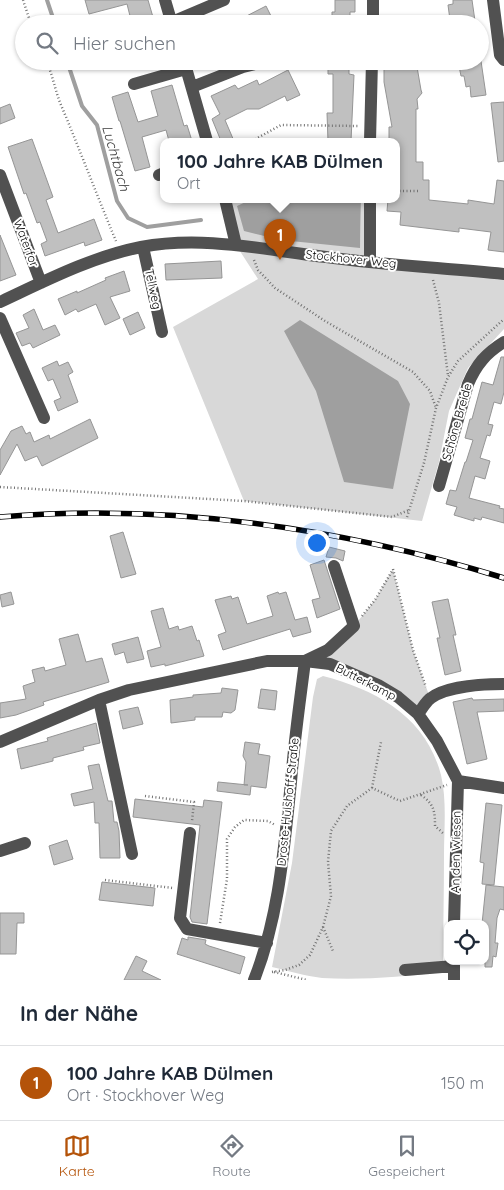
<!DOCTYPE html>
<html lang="de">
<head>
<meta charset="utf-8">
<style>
  body { margin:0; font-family:Quicksand,sans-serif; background:#f2f2f3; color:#1f2937 }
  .controls { position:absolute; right:15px; bottom:15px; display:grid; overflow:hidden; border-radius:10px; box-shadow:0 1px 4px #0004 }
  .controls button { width:45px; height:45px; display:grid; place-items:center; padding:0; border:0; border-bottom:1px solid #e0e1e3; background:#fff; color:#1f2937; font:25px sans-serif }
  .you { position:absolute; left:316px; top:542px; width:18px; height:18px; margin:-12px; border:4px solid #fff; border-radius:50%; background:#1a73e8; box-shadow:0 0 0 8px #1a73e833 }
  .badge { display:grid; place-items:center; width:32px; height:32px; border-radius:50%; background:#b45309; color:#fff; font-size:16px; font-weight:700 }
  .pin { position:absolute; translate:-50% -41px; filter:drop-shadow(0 1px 2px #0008) }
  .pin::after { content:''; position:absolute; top:26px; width:18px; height:15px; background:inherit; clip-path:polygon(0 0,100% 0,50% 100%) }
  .popup { position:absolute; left:160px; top:138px; width:240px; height:65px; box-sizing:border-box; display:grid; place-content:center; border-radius:10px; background:#fff; filter:drop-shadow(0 1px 4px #0005); font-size:16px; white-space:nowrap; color:#747a83 }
  .popup b { font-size:19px; color:#1f2937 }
  .popup::after { content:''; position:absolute; left:50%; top:100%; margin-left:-10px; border:10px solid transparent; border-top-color:#fff }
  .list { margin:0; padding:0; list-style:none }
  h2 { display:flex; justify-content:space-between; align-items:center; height:65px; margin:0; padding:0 20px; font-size:21px }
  h2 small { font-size:16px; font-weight:400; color:#747a83 }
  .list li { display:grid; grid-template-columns:32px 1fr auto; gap:15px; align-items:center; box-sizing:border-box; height:75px; padding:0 20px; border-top:1px solid #e0e1e3 }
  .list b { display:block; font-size:19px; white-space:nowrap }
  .list p { margin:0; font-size:16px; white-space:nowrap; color:#747a83 }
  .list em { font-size:16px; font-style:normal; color:#747a83 }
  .icon { flex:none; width:28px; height:28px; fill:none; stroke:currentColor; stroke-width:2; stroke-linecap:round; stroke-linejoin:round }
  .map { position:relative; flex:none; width:504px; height:980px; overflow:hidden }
  .search { position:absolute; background:#fff; box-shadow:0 1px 4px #0004; left:15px; right:15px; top:15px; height:55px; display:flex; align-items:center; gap:12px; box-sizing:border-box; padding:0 18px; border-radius:28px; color:#747a83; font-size:19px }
  .sheet { height:140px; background:#fff }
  nav { display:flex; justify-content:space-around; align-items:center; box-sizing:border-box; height:70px; border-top:1px solid #e0e1e3; background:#fff; font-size:14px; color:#747a83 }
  nav a { display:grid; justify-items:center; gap:2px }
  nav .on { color:#b45309 }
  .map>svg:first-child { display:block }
  .green { fill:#d8d8d8 }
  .water { fill:#9f9f9f }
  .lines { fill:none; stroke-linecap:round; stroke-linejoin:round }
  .stream { stroke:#9f9f9f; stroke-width:4 }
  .building { fill:#c0c0c0; stroke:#959595 }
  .path { stroke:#737373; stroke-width:2.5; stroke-dasharray:1 2.5; stroke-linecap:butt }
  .minor { stroke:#515151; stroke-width:12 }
  .rail-casing { stroke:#000; stroke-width:5.5 }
  .rail { stroke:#fff; stroke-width:4; stroke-dasharray:11; stroke-linecap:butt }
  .labels { text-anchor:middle; stroke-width:4; stroke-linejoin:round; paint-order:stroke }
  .street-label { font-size:12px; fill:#000; stroke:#fff }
  .water-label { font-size:14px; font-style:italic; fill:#404040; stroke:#fff }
</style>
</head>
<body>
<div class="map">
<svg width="504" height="980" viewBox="0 0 504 980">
  <rect width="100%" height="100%" fill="#fff"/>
  <path class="green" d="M230 199H252L237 207 360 247 361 199H370V261L504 274V329L468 368 449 411 439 462 422 521 244 501 173 327 258 279 236 245Z
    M393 569 413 650 430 698 418 714 398 697 305 661 354 626 375 600Z
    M323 676C377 690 426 717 441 775 447 801 444 829 444 855 444 894 443 933 443 972 403 977 362 980 322 978 305 976 289 971 272 967L292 863 313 697 317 679Z"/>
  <path class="water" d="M252 199H361L360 248 281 240 244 231 237 206Z
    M300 320 398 381 410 404 393 489 344 482 316 391 284 331Z"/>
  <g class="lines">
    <path class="stream" d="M47 0 55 24
      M67 61 82 106 97 125 117 201 128 218 147 227 201 220"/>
  </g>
  <path class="building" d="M85 0H148L155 24H132L127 4 89 14Z
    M335 0H355V12H350V22H332V12H335Z
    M453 0H472L475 21 452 24V20H450L448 5 453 4Z
    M266 6 275 24H231Z
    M328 61H349V74L354 75 351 141H328L327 113H333V74H328Z
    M390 61H416L421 90 422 93 417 99 418 109H416V162H423V180H429V200L468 204V200L494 204 497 180 504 181V252L488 250 491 232 459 228V232L400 225 401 212 387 211 388 199H396V141H389V127H392L384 82V67H390Z
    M458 61H481L486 95 471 97 470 86 466 87 464 76H461Z
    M288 70 300 95 287 101 285 96 259 109H247L225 120 234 141H221L212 119 220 114 211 96 235 85 238 89 257 80 259 85Z
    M172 85 184 126 187 125 192 141H169L166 130 142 137 150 167 135 171 120 121H119L112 97 128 92 138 122 158 116 151 91Z
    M504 102V161L498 162 491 103Z
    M10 104 15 118 0 124V108Z
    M32 139 53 197 46 200 58 233 94 219 102 240 85 246 84 242 45 256 41 244 47 241 40 222 37 223 26 193 24 194 8 147Z
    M0 235 16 275 0 281Z
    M221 261 222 278 166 280 165 264Z
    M124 271 130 291 110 297 120 318 105 325 96 304 78 312 76 309 65 315 58 299 77 291V293L106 280 105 278Z
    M34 309 43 330 55 325 60 335 33 348 30 343 22 346 16 333 29 328 23 315Z
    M138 312 145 328 130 335 123 319Z
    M501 357H504V392L501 404 494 402 488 424 493 425 490 436 487 435 480 458 490 461 485 479 475 476 469 498 500 506 499 508 504 509V523L482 517 481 520 474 518V521L454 515 457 507 446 504 450 490 456 491 465 462H466L473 440 465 438 470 419H472L482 382 493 385Z
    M57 361 59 366 68 362 73 372 68 375 78 402 58 411 54 401 61 398 53 379 48 381 42 368Z
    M90 419 98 438 42 466 37 456 25 461 17 444 0 475V450L11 431 22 426 26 434 30 432 34 442 49 435 50 439Z
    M123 532 136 574 121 578 110 536Z
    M329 547 345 551 343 561 336 558 326 557Z
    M324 560 340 609 317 618 312 600 320 598 310 565Z
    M11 592 14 604 2 607 0 595Z
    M278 592 279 594 286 592 295 620 307 617 311 632 293 637 290 629 223 650 218 635 226 632 215 600 231 596 232 599 238 597 247 624 273 616 267 596Z
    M448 599 456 635H453L461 671 445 675 437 638H440L432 602Z
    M163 608 169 629 178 626 179 630 192 626 197 641 199 640 204 656 165 666V664L151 667 147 651 161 647 151 611Z
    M78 634 86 662 102 658 109 682 43 702 44 705 16 715 0 718V703L26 699 23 686 35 682 32 670 44 667 45 671 66 665 59 639Z
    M138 637 144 659 127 663 124 652 115 655 112 644Z
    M222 688 238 690 235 710 231 713 223 712 222 717H195V720L171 723 170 700 193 697V695L221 693Z
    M261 689 277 691 275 710 258 708Z
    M472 698 473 700 504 699V711L477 712 487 759 467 764 453 702Z
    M138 707 143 724 123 729 119 711Z
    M96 723 100 743 83 747 84 750 53 758V761L21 769 17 749 48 741 47 738Z
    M245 742 260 744 258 754 270 756 266 788 251 786 250 795 217 791 218 782 248 785H244L246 762 243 756Z
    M99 764 108 801H112L114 822H117L119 831 120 858H100L99 823H95L94 802 74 806 71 794 93 789 88 766Z
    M135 799 203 807 204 800 222 802 207 924 192 922 190 917 200 825 133 817Z
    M486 803 502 805 494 885 482 884 484 863 480 862Z
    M67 840 73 859 54 865 49 846Z
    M102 882 155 888 153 906 99 900Z
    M486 885 504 887V910L500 909 497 918 495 943H498L496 957 493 956 492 967H485V924H482Z
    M0 913H24V923H17L16 954H0Z
    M188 937 206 940 205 944 209 946 245 957 240 974 177 954 182 938 188 940Z
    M136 956 147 961 142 971 161 980H124Z"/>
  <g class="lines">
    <path class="path" d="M23 0 31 24
      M46 61C53 75 55 91 61 105 80 150 97 196 116 241
      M252 141 281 125 358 126
      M396 191H419
      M254 260 258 270 275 288 325 321 413 372 430 391 436 408
      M433 280 439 303 448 376
      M0 487 244 501 392 517 409 510
      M407 517 424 463 436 408 448 377 458 361 504 319
      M393 569 413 650 426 687
      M362 616 375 600 392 571
      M372 788 381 742
      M421 795C434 804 435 811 435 826L444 834
      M145 796 194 802 192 821
      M105 880 173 888
      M220 923 227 879V839L235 827 244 820 268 821 275 825
      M323 927 333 951
      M272 972 285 970 299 965 310 955 323 927 331 896 328 862 331 831 347 806 372 788 400 801 447 785
      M274 972 307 980"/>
    <path class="minor" d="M165 0 172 24
      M493 0 500 55 504 60
      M172 22 224 0
      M373 24V0
      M184 61 207 141
      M134 84 186 69
      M192 87 243 67 255 64
      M370 141 372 61
      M0 175 41 283
      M159 175 164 173
      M225 199 236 245
      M143 247 162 332
      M370 261V199
      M0 302C45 281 91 257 141 247 203 235 265 250 326 257 385 265 445 268 504 274
      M0 318 44 418
      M439 486 468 384C476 365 486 353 504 342
      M305 661 328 650 354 626 334 566
      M99 700 132 854
      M418 714C422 709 426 701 431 698 447 686 484 684 504 684
      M0 742 99 700 129 690 267 661H305L330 664 378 685 398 697 418 714 437 741 458 781 454 924
      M458 781 504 788
      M190 833 180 918 187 929 267 943
      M0 851 25 843
      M405 970 454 966
      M254 980C279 917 284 849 291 782 294 742 300 701 305 661
      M454 980V961"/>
    <g class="rail-casing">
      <path id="rail" d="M0 517C170 503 341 528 504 578"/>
    </g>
    <use href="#rail" class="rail"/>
  </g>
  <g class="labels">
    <g class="street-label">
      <text transform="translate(26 243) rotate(69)" y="4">Waterfor</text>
      <text transform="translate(351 259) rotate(6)" y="4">Stockhover Weg</text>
      <text transform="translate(153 289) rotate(78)" y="4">Tellweg</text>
      <text transform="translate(457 422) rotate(-74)" y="4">Schöne Breide</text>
      <text transform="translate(366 682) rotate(27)" y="4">Butterkamp</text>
      <text transform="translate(288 802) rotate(-84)" y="4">Droste-Hülshoff-Straße</text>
      <text transform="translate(456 852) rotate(-89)" y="4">An den Wiesen</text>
    </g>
    <g class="water-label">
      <text transform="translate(116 158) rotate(74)" y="5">Luchtbach</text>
    </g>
  </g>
</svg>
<div class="controls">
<button><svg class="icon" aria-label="locate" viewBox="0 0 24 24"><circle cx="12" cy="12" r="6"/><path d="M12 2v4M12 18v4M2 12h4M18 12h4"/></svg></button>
</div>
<div class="you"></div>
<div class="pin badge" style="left:280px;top:260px">1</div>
<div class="popup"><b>100 Jahre KAB Dülmen</b>Ort</div>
<div class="search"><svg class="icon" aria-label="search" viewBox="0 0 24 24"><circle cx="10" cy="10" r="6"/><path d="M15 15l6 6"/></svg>Hier suchen</div>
</div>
<section class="sheet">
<h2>In der Nähe<small></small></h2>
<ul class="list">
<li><span class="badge">1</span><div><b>100 Jahre KAB Dülmen</b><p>Ort · Stockhover Weg</p></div><em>150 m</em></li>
</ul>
</section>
<nav>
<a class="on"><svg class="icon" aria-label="map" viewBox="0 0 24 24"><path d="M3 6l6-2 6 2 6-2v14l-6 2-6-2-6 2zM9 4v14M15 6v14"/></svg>Karte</a>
<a><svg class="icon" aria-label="directions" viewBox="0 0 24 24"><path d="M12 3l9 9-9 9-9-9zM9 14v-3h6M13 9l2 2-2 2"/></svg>Route</a>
<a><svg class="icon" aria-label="saved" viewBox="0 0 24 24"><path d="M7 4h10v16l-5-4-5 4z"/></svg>Gespeichert</a>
</nav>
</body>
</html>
